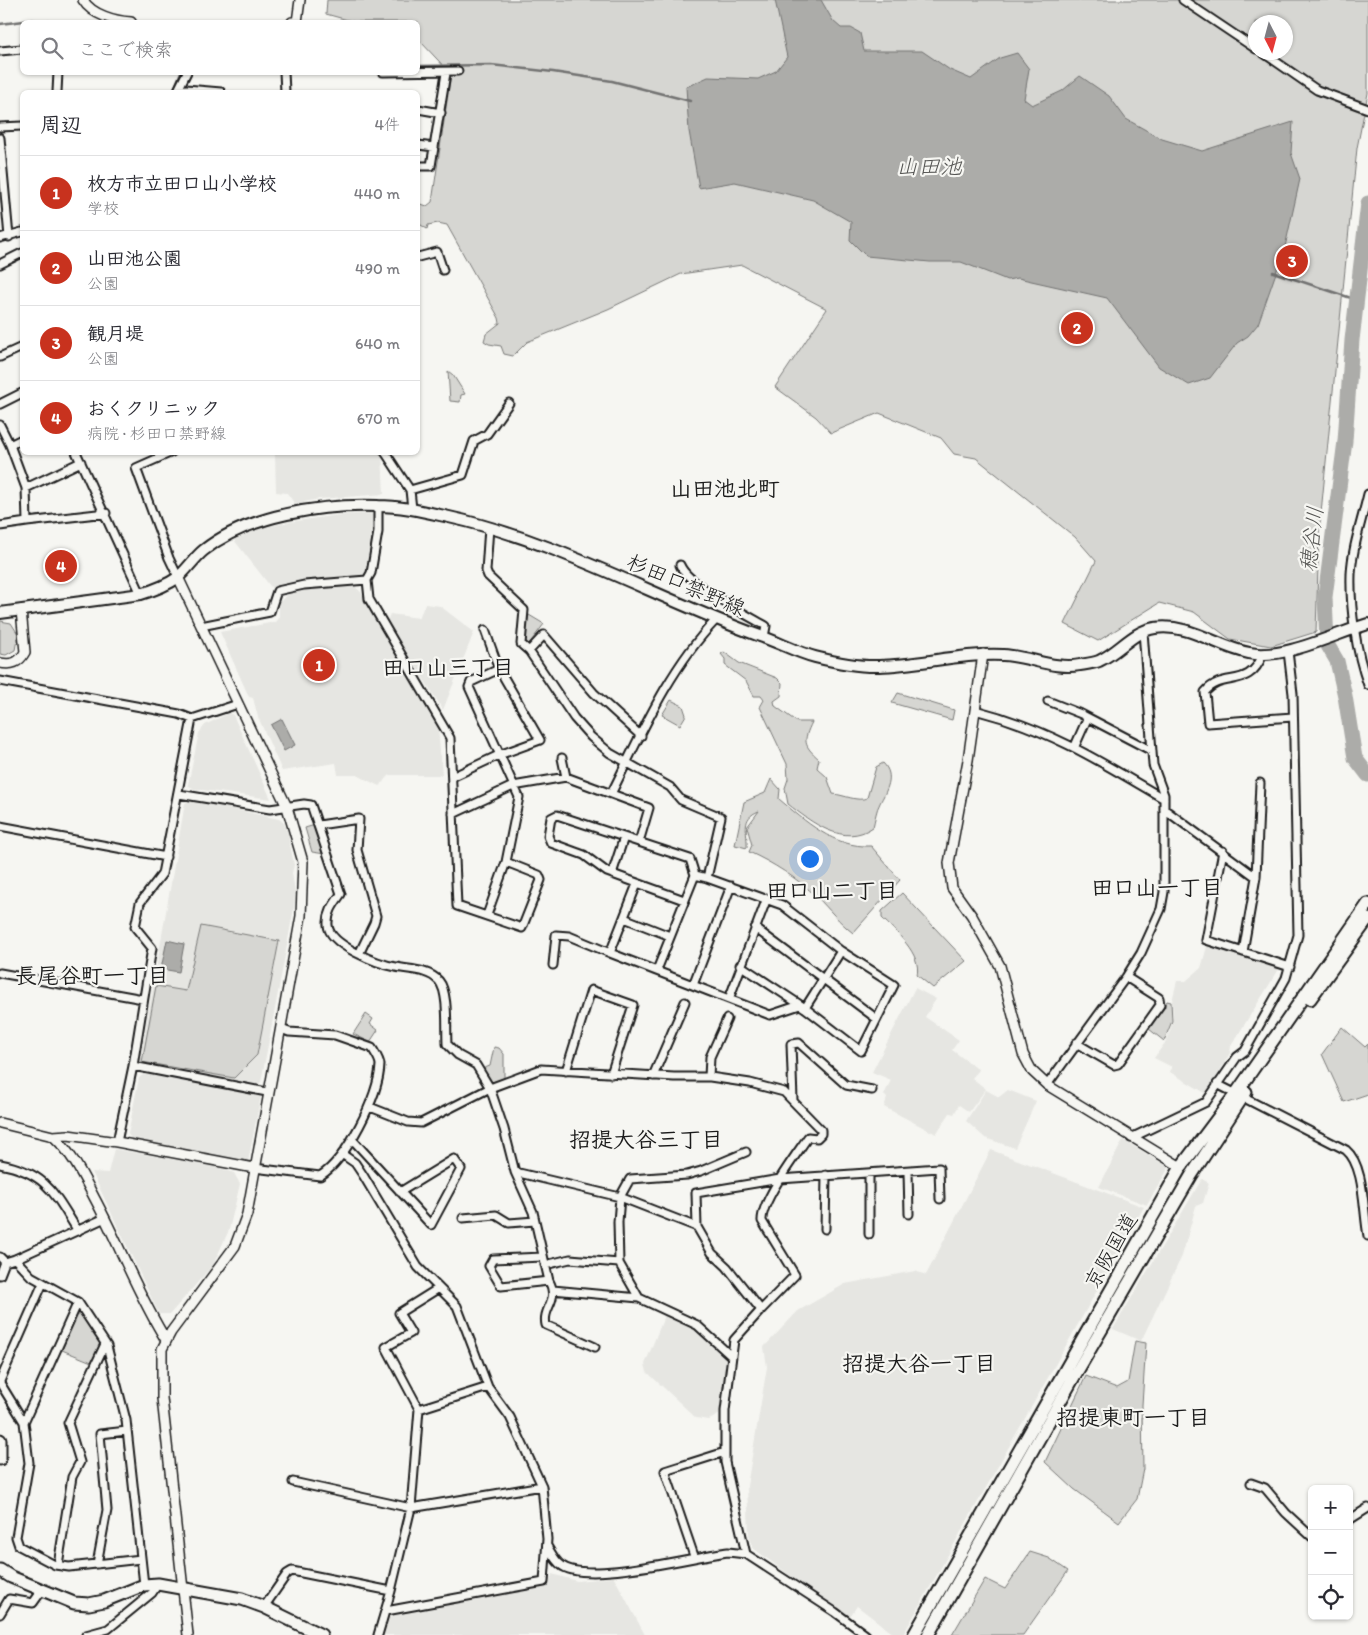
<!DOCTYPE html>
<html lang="ja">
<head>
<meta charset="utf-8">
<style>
  body { margin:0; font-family:Itim,"Klee One",sans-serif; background:#f2f2f3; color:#2b2b33 }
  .controls { position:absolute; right:15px; bottom:15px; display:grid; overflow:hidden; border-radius:8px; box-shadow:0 1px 4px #0004 }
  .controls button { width:45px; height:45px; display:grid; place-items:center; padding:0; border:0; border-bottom:1px solid #e1e1e2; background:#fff; color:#2b2b33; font:25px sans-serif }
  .compass { position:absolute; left:1248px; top:15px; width:45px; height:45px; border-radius:50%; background:#fff; box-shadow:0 1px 4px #0004; rotate:174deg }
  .you { position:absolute; left:809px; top:858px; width:18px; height:18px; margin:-12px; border:4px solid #fff; border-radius:50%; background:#1a73e8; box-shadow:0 0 0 8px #1a73e833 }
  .badge { display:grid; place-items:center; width:32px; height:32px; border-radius:50%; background:#c8321e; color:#fff; font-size:16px; font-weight:700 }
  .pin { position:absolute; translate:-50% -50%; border:2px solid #fff; box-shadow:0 1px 5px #0006 }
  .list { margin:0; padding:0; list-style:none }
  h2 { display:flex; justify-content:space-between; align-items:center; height:65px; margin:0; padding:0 20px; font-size:21px }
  h2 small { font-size:16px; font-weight:400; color:#7c7c81 }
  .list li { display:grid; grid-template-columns:32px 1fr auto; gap:15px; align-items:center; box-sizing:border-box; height:75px; padding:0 20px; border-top:1px solid #e1e1e2 }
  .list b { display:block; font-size:19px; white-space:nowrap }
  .list p { margin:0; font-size:16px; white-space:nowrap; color:#7c7c81 }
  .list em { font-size:16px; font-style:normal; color:#7c7c81 }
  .icon { flex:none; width:28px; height:28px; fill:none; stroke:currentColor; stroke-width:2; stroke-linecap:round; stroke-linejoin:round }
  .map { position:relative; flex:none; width:1368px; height:1635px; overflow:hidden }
  .search { position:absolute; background:#fff; box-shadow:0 1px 4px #0004; left:20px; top:20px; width:400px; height:55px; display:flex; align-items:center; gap:12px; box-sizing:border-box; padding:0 18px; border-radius:8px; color:#7c7c81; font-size:19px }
  .panel { position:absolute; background:#fff; box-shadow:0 1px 4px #0004; left:20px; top:90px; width:400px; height:365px; border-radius:8px }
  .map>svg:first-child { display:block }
  .built { fill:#e6e6e2 }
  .green { fill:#d6d6d2; stroke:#797977; fill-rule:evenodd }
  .water { fill:#acaca9; stroke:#727271 }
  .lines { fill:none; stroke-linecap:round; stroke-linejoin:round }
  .stream { stroke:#727271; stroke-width:2.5 }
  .river { stroke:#acaca9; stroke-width:15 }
  .minor-casing { stroke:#1c1c1c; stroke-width:11 }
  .tertiary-casing { stroke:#1c1c1c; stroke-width:12 }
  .secondary-casing { stroke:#1c1c1c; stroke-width:14 }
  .primary-casing { stroke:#1c1c1c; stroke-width:15 }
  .trunk-casing { stroke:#1c1c1c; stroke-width:15 }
  .minor { stroke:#f6f6f2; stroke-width:7 }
  .tertiary { stroke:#f6f6f2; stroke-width:9 }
  .secondary { stroke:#f6f6f2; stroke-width:10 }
  .primary { stroke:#f6f6f2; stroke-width:11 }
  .trunk { stroke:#f6f6f2; stroke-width:11 }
  .labels { text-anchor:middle; stroke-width:4.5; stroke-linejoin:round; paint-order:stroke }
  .street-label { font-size:21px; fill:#1c1c1c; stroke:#f6f6f2 }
  .water-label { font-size:22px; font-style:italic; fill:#565654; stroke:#f6f6f2 }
  .neighbourhood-label { font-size:22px; font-weight:bold; fill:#1c1c1c; stroke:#f6f6f2 }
</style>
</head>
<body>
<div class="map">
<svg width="1368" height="1635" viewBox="0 0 1368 1635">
  <rect width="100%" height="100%" fill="#f6f6f2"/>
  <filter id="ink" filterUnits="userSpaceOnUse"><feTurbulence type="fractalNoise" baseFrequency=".02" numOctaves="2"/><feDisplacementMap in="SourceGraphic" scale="10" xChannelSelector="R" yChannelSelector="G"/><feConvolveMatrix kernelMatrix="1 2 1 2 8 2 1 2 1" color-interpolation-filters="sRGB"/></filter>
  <g filter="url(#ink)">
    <path class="built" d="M275 453H382L384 494 319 499 295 504 287 493 276 492Z
      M373 513 372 554 368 573 363 576 326 580 274 591 234 540 258 529 289 522 338 515Z
      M354 586 361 592 438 727 442 775H390L379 786 357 775H338L336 763 282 771 258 717 253 698 249 697 220 632 275 622 279 617V602L289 594 304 590Z
      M425 604 440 606 474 632 443 710 387 621 390 614 419 618Z
      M229 713 233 715 271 799 194 789 188 785 199 733 205 725Z
      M191 800 279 819 284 823 288 833 294 865 292 873 295 892 294 908 261 1082 256 1086 143 1065 140 1061 185 803Z
      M1208 943 1281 966 1231 1046 1230 1053 1207 1094 1170 1072 1172 1067 1154 1058 1167 1040 1173 1021 1172 1001 1177 981H1186L1201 968Z
      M915 988 936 999 925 1017 959 1040 952 1050 979 1070 972 1078 986 1089 969 1112 959 1105 954 1114 950 1113 936 1134 884 1107 887 1098 884 1095 891 1080 872 1072Z
      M144 1074 261 1096 248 1162 132 1140 128 1134 139 1078Z
      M986 1090 999 1097 1008 1090 1036 1101 1015 1148 985 1138 966 1121Z
      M1123 1140 1167 1166 1168 1169 1147 1205 1099 1187Z
      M114 1149 218 1167 234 1173 240 1184 229 1230 213 1265 170 1314H159L92 1172 108 1173Z
      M991 1150 1144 1207 903 1635H895L857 1606 848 1619 753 1548 749 1535 747 1486 767 1367 764 1347 798 1311 845 1284 915 1271 926 1275Z
      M1202 1179 1209 1183 1203 1203 1196 1206 1182 1256 1141 1341 1113 1329Z
      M666 1312 698 1329 727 1355 722 1413 709 1420 696 1418 647 1372 645 1364Z
      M552 1574 577 1581 614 1577 645 1635H382L389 1615 549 1585Z"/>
    <path class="green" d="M327 0H1368V93L1357 148 1319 533 1316 632 1271 646 1230 639 1194 612 1159 603 1098 641 1065 624 1096 561 1075 537 976 458 954 454 941 438 879 413 831 433 816 417 775 387 827 309 742 265 681 274 608 309 527 342 513 356 504 354 501 346 489 344 484 341 486 334 500 323 499 318 447 225 438 223 428 225 427 229 418 223V203L427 206 432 202 451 74 421 42 418 41V22H355L326 14ZM1256 22H1286V52H1256Z
      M448 371 453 375 465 394 461 395 460 402 450 401Z
      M529 615 544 624 528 645 523 642Z
      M0 621 11 623 18 634 15 650 6 655 0 654Z
      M724 652 739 663 777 678 782 683 781 696 774 701 775 706 797 722H812C803 741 803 745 819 759L817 768 827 777 833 794C845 795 857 802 867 798L876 767 883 763C896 776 886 791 880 803 876 810 875 820 873 827 844 848 811 822 788 804L785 788 788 779 787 764 760 707 764 700 761 696H754L746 681 725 665V659L721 654Z
      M898 693 954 710 952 720 892 703Z
      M671 700 683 706 686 715 680 725 662 715Z
      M771 779 780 789 779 799C805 821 834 848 871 846L900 880 853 933C839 922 829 909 817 897 797 878 773 863 749 852L752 845 747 827 759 811C740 818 748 832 747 848L735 845 744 802 765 793Z
      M315 825 325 854 312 852 305 828Z
      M902 893 966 961 933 988 917 975C922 954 895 931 882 918V911Z
      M201 926 279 941 257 1055 234 1078 142 1062 156 986 186 991Z
      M1167 1001 1171 1002 1172 1021 1164 1041 1149 1029Z
      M366 1014 373 1019 370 1024 378 1030 370 1042 353 1034Z
      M1342 1027 1365 1047 1368 1044V1094L1344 1102 1322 1054Z
      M494 1047 499 1048 504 1054V1079L491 1084 482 1069 490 1066Z
      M76 1315H81L100 1342V1346L94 1363 62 1350Z
      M1135 1341 1146 1343 1142 1405 1143 1469 1137 1499 1119 1522 1074 1489 1045 1462 1086 1376 1117 1388 1128 1382Z
      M1030 1552 1049 1558 1068 1571 1023 1635H952L985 1579 1005 1589Z"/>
    <path class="water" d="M775 0H821L833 21 841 28H851L860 33 864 51H922L950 70 971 79 1000 58 1017 53 1029 69 1024 99 1032 105 1062 91 1080 76 1109 96 1126 119 1162 139 1202 151 1293 122 1291 153 1300 179 1285 247 1258 324 1248 336 1237 343 1210 378 1189 385 1159 367 1107 298 1018 278 1007 280 961 262H930L866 256 850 240 851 222 813 200 735 182 699 188 689 131 686 87 708 77 758 79 776 71 787 57Z
      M282 719 295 745 284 751 271 725Z
      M167 940 184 944 179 972 161 969Z"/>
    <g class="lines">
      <path class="stream" d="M0 24 32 20 62 22
        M418 66 491 65 553 72 612 81 690 101
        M173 92 181 72
        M1273 272 1357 300"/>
      <path class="river" d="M1368 203 1352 340 1345 441 1325 597 1327 644 1337 661 1345 696 1355 758 1368 775"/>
      <g class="minor-casing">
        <path id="minor" d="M1183 0 1256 49
          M0 51 22 49
          M1262 52 1317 90 1368 109
          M284 72 285 92
          M383 72 458 71
          M57 92 58 72
          M177 92 186 89 221 92
          M177 92 187 72
          M418 109 441 113
          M0 127 22 126
          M0 138 9 237
          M418 145 434 147
          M418 166H431L446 73
          M0 238 22 232
          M418 257 437 252 443 270
          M0 264 22 253
          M0 357 22 347
          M0 404 22 393
          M0 425 10 445 26 488 27 522 106 513
          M10 445 22 439
          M76 452 141 594
          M172 452 136 468 169 558 178 577
          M385 452 410 490 412 509
          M26 488 81 462
          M410 490 463 475 474 441 487 434 509 403
          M1368 494C1362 520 1352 548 1351 574 1350 609 1356 652 1368 685
          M378 505V532L371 573 367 580 369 599 450 738 457 906 522 928 541 880 539 875 506 862
          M0 526 27 522
          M489 527 486 571 488 576 524 610 521 644 529 651
          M680 565C687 584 747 615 766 626L764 637
          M201 626 270 612 277 591 304 585 367 580
          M1263 654C1249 691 1224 670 1205 692L1208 723 1293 717
          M0 681 179 714 192 719 162 874 140 903 135 927 152 948 133 1066 117 1142
          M1048 701 1081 714 1152 751
          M975 710C1049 729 1100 761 1164 799
          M192 719 238 704
          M641 736 594 693 544 635 529 651 574 718 591 737 610 753 670 787 681 800 721 817 707 878
          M1075 746 1087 719
          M562 758 566 777
          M452 777 499 755 540 740 499 669 485 630
          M612 792C641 734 670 667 716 620
          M179 794 270 809 304 804 311 805 341 894C334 904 327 913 328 925 329 945 378 964 396 967 410 970 428 969 439 981 449 993 446 1028 447 1044L458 1055 476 1065 490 1088 504 1129 515 1172 620 1197 697 1227
          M1164 809 1256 877
          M453 814 513 786 566 777 649 808 639 842
          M319 825 359 819 357 850 376 916 374 923 359 954
          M0 826 166 857
          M1223 851 1206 940 1290 967
          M612 874 624 837
          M695 875 707 878 782 905 841 951 894 985 861 1051 805 1008 740 965
          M637 884 610 953 770 1015 800 1005
          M487 915 506 862 519 797 469 687 471 682 499 669
          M624 918 670 936
          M755 928 877 1019
          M1243 952 1256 877 1260 783
          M553 965 556 935 569 936 610 953
          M657 970 695 875 690 859 557 815 551 818 548 836 551 843 584 855 607 872 684 900
          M0 973 143 999
          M693 985 731 886
          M729 999 767 898
          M805 1008 841 951
          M1076 1043 1114 1065 1118 1064 1160 1005 1159 998 1126 977
          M133 1066 267 1092
          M566 1071 591 990 633 1005 611 1074
          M653 1076 685 1002
          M709 1077 710 1057 727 1019
          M1217 1084 1346 1150C1365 1166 1363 1211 1368 1236
          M1047 1085 1126 977 1141 953 1161 909 1164 892V795L1153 765 1143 631
          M793 1100 791 1044 799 1043 846 1085 872 1090
          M370 1107 408 1122 421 1123 490 1088 541 1069 674 1077H710L750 1083 784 1092 821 1130V1134L817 1138 808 1137C796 1155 761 1201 762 1221L795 1275 761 1310
          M1131 1138 1206 1102 1237 1057 1245 1051 1286 978 1298 935 1293 694 1288 651
          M352 1139 431 1225 461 1169 454 1159 400 1192
          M342 1154 355 1163 363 1175 418 1267 457 1306 488 1387 510 1417 542 1486 547 1539 544 1582 386 1611
          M0 1164C47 1173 54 1193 78 1231
          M254 1168 320 1176C346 1160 379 1096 380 1065 380 1060 375 1053 372 1048L335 1035 289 1032 281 1029
          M515 1172 533 1212 549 1281C560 1301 542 1307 546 1325L595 1347
          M908 1172 909 1214
          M869 1173V1234
          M463 1218 496 1215 509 1223 535 1221
          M825 1229 826 1175
          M0 1257 5 1262 15 1259 105 1218
          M543 1257 493 1259 489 1266 501 1286 549 1281
          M15 1259 31 1276 78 1302 107 1346 126 1420 144 1585
          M545 1265 570 1259 619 1263
          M0 1275 5 1262
          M553 1290 639 1298 697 1325 731 1356
          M639 1298 619 1263 618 1222 620 1197 630 1179 687 1175 701 1171 746 1152
          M0 1381 43 1283
          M0 1383 24 1422 29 1463 16 1537 19 1546 55 1565 69 1567 141 1559
          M419 1409 488 1387
          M24 1422 78 1302
          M293 1482 411 1508 542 1486
          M1251 1483 1265 1488 1286 1513 1312 1537
          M1349 1520 1368 1508
          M547 1546C551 1552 555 1561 561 1565 585 1585 695 1556 728 1552L746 1554 835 1612 866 1635
          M746 1554 725 1462V1411L734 1340 761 1310 727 1267 712 1253 697 1227 696 1193 780 1179 939 1168 940 1199
          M694 1556 665 1471 725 1452
          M97 1564 107 1510 100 1434 127 1431
          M58 1565 72 1477 80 1462 68 1423 105 1344
          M264 1607 287 1574 292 1571 391 1591
          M0 1614 9 1599 33 1603 43 1589
          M86 1635 108 1629 152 1593 158 1584
          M378 1635 391 1591 411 1508 419 1409 386 1347 411 1333 399 1313 439 1288"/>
      </g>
      <g class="tertiary-casing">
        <path id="tertiary" d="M83 0C92 15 115 21 131 22
          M292 22H297L300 0
          M178 577 287 807 303 862 301 916 247 1214 235 1246 171 1332 162 1349V1398L188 1635
          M983 654 968 760 949 863 952 888 972 916 1000 966 1023 1054 1032 1071 1047 1085 1181 1167
          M0 663C12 665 19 663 25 652L21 610
          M0 1123 53 1136 68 1135 117 1142 254 1168
          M53 1136C73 1154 83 1176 95 1199 120 1246 138 1295 166 1340"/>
      </g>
      <g class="secondary-casing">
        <path id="secondary" d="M0 613 141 594C154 590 166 586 177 578 187 570 194 558 204 550 248 515 322 504 378 506 402 506 426 512 449 517 558 541 656 598 760 636 778 642 796 652 815 657 835 662 858 667 879 666 921 665 961 653 1003 655 1029 656 1054 670 1080 665 1086 664 1094 663 1099 661 1119 652 1133 631 1155 628 1189 623 1217 647 1249 653 1284 660 1334 634 1368 624"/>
      </g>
      <g class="primary-casing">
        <path id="primary" d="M0 1440V1459
          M0 1570 11 1577 74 1603 89 1604 104 1601 144 1585 158 1584 242 1599 264 1607 321 1635"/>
      </g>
      <g class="trunk-casing">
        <path id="trunk" d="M1310 999 1368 919
          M914 1635 1181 1167 1235 1095 1368 904
          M928 1635 1075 1375 1191 1176 1246 1092"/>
      </g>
      <use href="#minor" class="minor"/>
      <use href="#tertiary" class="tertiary"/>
      <use href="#secondary" class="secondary"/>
      <use href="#primary" class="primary"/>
      <use href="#trunk" class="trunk"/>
    </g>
  </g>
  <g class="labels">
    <g class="street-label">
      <text transform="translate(686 585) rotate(23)" y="7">杉田口禁野線</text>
      <text transform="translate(1111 1251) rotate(-60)" y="7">京阪国道</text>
    </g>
    <g class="water-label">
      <text x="929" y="174">山田池</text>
      <text transform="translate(1311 539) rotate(-83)" y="8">穂谷川</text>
    </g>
    <g class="neighbourhood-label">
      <text x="725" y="496">山田池北町</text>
      <text x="448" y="675">田口山三丁目</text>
      <text x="1157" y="895">田口山一丁目</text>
      <text x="832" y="898">田口山二丁目</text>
      <text x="92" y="983">長尾谷町一丁目</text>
      <text x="646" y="1147">招提大谷三丁目</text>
      <text x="919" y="1371">招提大谷一丁目</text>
      <text x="1133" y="1425">招提東町一丁目</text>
    </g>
  </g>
</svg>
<div class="controls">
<button>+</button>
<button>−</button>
<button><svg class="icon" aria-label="locate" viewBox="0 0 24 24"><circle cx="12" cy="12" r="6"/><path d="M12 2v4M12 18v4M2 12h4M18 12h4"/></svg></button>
</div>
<svg class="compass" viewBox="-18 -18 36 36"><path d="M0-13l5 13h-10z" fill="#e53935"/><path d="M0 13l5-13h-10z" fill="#7c7c81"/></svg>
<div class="you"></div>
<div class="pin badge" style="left:319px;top:665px">1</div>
<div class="pin badge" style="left:1077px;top:328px">2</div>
<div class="pin badge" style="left:1292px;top:261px">3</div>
<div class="pin badge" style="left:61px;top:566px">4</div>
<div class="search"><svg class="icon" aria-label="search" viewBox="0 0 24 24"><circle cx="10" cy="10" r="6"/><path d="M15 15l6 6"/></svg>ここで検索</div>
<section class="panel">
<h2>周辺<small>4件</small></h2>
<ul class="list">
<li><span class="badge">1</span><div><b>枚方市立田口山小学校</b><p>学校</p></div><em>440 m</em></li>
<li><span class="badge">2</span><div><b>山田池公園</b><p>公園</p></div><em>490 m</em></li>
<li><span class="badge">3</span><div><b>観月堤</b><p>公園</p></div><em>640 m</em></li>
<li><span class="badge">4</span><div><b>おくクリニック</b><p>病院 · 杉田口禁野線</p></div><em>670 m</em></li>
</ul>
</section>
</div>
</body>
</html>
